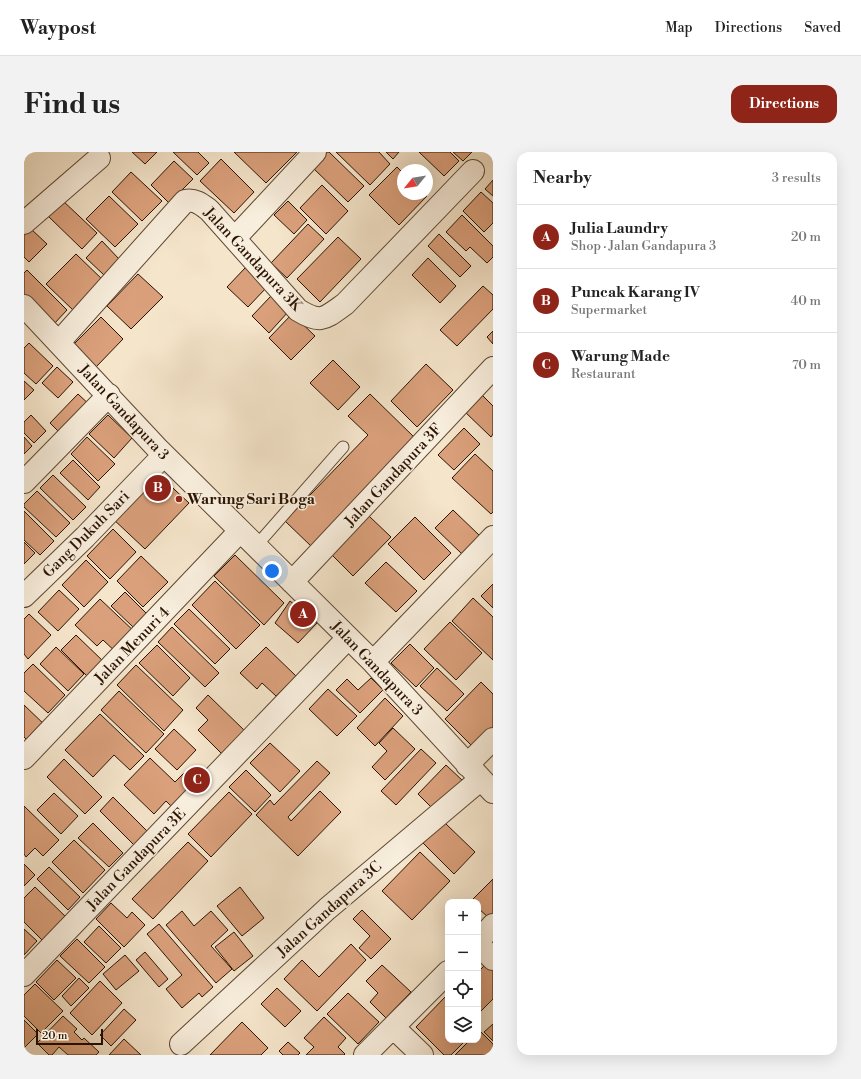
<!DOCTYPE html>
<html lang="en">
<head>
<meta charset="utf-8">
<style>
  body { margin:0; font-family:"Libre Bodoni",serif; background:#f2f2f2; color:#222 }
  .controls { position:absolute; right:12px; bottom:12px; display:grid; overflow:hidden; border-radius:8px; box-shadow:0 4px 16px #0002 }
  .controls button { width:36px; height:36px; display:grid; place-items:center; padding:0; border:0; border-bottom:1px solid #e0e0e0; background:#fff; color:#222; font:20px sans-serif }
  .compass { position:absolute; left:373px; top:12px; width:36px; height:36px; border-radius:50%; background:#fff; box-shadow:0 4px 16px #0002; rotate:240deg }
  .scale { position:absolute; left:12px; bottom:10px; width:67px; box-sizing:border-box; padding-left:4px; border:2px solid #2a1302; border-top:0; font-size:11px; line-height:14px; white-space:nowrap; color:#2a1302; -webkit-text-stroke:3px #f8eedd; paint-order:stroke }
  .you { position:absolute; left:248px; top:419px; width:14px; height:14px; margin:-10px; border:3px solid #fff; border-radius:50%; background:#1a73e8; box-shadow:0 0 0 6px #1a73e833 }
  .badge { display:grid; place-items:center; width:26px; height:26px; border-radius:50%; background:#8f2418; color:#fff; font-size:13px; font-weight:700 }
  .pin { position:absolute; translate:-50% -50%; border:2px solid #fff; box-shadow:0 1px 4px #0006 }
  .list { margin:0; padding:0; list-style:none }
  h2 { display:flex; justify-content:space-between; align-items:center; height:52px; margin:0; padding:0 16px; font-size:17px }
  h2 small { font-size:13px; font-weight:400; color:#767676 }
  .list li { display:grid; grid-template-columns:26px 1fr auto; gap:12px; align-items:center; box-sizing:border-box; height:64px; padding:0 16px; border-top:1px solid #e0e0e0 }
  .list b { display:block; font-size:15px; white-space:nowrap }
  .list p { margin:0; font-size:13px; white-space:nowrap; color:#767676 }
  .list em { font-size:13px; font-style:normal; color:#767676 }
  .icon { flex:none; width:22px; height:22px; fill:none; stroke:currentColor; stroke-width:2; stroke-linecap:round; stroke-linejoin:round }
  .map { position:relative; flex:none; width:469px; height:903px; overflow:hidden; border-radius:12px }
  header { display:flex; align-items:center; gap:24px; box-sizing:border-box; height:56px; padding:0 20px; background:#fff; border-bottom:1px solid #e0e0e0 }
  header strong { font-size:19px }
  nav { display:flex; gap:22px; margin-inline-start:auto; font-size:14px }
  .intro { display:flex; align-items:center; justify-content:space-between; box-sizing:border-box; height:96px; padding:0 24px }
  h1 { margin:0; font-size:28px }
  .button { padding:10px 18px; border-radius:12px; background:#8f2418; color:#fff; font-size:14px; font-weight:700 }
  main { display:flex; gap:24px; padding:0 24px }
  aside { flex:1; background:#fff; border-radius:12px; box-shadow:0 4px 16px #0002 }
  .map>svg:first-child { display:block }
  .building { fill:#daa07b; stroke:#2a1302 }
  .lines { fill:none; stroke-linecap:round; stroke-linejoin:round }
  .service-casing { stroke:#5d4834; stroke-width:13 }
  .minor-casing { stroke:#5d4834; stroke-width:24 }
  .service { stroke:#f8eedd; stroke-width:11 }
  .minor { stroke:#f8eedd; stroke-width:22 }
  .poi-dot { fill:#8f2418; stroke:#f8eedd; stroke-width:1.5 }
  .labels { text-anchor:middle; stroke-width:3; stroke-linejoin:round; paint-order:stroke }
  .street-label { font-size:15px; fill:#2a1302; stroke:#f8eedd }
  .poi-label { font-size:15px; font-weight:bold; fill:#2a1302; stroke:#f8eedd; text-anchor:start }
</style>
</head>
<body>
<header>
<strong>Waypost</strong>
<nav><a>Map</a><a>Directions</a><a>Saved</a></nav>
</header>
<div class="intro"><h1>Find us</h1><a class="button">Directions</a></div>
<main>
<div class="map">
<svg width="469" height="903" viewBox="0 0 469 903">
  <rect width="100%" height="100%" fill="#f5e5cb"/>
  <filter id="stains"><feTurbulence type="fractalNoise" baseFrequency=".005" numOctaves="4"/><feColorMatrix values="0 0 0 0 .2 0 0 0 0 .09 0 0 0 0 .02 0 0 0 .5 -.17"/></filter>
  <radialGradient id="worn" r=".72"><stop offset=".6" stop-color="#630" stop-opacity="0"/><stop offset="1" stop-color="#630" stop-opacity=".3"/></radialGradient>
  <path class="building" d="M108 0H133L121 12Z
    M149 0H174L185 11 173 23Z
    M210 0H273L242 31Z
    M303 0H305L340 34 324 50 288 15Z
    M312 0H355L366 12 346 33Z
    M362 0H375L369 7Z
    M395 0H426L435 9 420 24Z
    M429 0H448L439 9Z
    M197 7 230 40 210 61 176 29Z
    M150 9 169 27 145 51 127 33Z
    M373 15 379 21V42H401L403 44 375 73 345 43Z
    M107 20 138 49 118 69 88 40Z
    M469 28V44L461 37Z
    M298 33 324 59 302 82 276 56Z
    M457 40 469 51V71L460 80 439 59Z
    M85 44 114 72 91 95 62 67Z
    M38 48 73 81 58 97 24 64Z
    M264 49 283 68 270 82 250 63Z
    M438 63 469 94V105L463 111 446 95 442 99 422 80Z
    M284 72 300 87 263 126 247 111Z
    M7 77 23 92 5 110 0 105V83Z
    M415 82 447 114 436 125 404 94Z
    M314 85 337 107 296 150 273 127Z
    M78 89 95 107 80 123 62 106Z
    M52 102 81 130 51 160 22 132Z
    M404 106 432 134 416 151 388 123Z
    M222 115 243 135 224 155 203 135Z
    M3 118 43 158 30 172 0 143V121Z
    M114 122 139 145 107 177 83 154Z
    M459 134 469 143V157L433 194 416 178Z
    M247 144 264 160 245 181 228 164Z
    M268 162 291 184 267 208 245 186Z
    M77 165 99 187 72 215 49 193Z
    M469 179V192L463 185Z
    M5 191 29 214 12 232 0 221V196Z
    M309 208 336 235 314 258 286 231Z
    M402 212 429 238 393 275 367 249Z
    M33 215 49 230 34 246 18 231Z
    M0 229 10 238 0 248Z
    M456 241 469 254V282L467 285 439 258Z
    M54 242 68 255 40 285 26 271Z
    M346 242 392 287 288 395 261 369 344 283 324 264Z
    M7 263 22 279 10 291 0 281V270Z
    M84 263 108 286 90 306 65 282Z
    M440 276 456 292 430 318 414 303Z
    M0 285 8 294 0 302Z
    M63 285 91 312 74 329 47 302Z
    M451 302 469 319V360L467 362 428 326Z
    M49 308 76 335 64 348 36 321Z
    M29 323 62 355 49 368 16 336Z
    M137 325 165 351 121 397 87 365 115 336 121 342Z
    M13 339 46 371 32 385 0 355V352Z
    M429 358 456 384 438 402 411 376Z
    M0 359 30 389 16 403 0 388Z
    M345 364 367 385 329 424 308 403Z
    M391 365 427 401 400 428 364 392Z
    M89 377 112 400 86 427 63 404Z
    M0 390 11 401 0 412Z
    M211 403 260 451 240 473 190 424Z
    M117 404 144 430 119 455 93 429Z
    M62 408 84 430 60 455 38 433Z
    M362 410 393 439 372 460 341 431Z
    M191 429 236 473 212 497 168 453Z
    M469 432V456L457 444Z
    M35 438 55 457 34 479 14 460Z
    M101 440 123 462 109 475 87 454Z
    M449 446 469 465V508L428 469Z
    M76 447 113 482 94 502 79 488 73 494 51 473Z
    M266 449 293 471 274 491 251 471Z
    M165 457 206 497 191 512 150 472Z
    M5 462 27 483 4 507 0 502V467Z
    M426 470 458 501 432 528 400 497Z
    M148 475 195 521 181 535 134 490Z
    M52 483 81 511 66 527 37 498Z
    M386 492 410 516 392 535 367 511Z
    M133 493 166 526 149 544 115 511Z
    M32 495 60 522 44 539 16 512Z
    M242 495 272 524 252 544 238 531 233 537 216 521Z
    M9 512 41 543 24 561 0 539V521Z
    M112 513 159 558 140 579 93 533Z
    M413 516 440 542 423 559 396 534Z
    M347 526 359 538 336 561 312 538 323 527 334 538Z
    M457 530 469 542V578L451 597 421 567Z
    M304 537 333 564 313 584 285 557Z
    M95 539 140 582 122 601 77 558Z
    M184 543 222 580 200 604 174 578 184 568 172 556Z
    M361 546 379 564 351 594 333 576Z
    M0 553 23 575 7 592 0 585Z
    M76 562 120 604 106 618 90 603 69 625 41 598Z
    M369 576 391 597 361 628 348 615 363 599 355 591Z
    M150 577 172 598 153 618 131 597Z
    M246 591 276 619 256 640 226 611Z
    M397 597 412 611 372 653 357 639Z
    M126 606 151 630 161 620 175 635 152 659 142 649 130 662 100 633Z
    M40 607 78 645 61 662 23 625Z
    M293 609 306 621 264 665 267 669 296 639 317 660 274 704 232 663 246 648 250 653Z
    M422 613 439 629 410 658 394 642Z
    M222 618 247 643 231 660 205 635Z
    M205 640 228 662 187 705 164 682Z
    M30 641 54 664 37 682 13 658Z
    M89 645 126 682 113 696 76 659Z
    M0 654 35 688 19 704 11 696 2 705 0 702Z
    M420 670 451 700 430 722 399 691Z
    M69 671 99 701 85 715 54 686Z
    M50 688 81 718 59 741 28 710Z
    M164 690 184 709 129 767 108 747Z
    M396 700 426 729 388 768 358 739Z
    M0 712 11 723 0 734Z
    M25 715 56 745 44 758 13 727Z
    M469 727V764L466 767 454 756V750L447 749Z
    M11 735 43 766 20 790 0 770V746Z
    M216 735 240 766 218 784 193 754Z
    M87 751 103 766 108 760 121 773 100 795 72 767Z
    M338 758 367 787 347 807 335 796 346 784 329 767Z
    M158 759 170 774 187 759 204 778 187 794 208 817 192 831 142 773Z
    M135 772 189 835 178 845 175 841 158 856 142 837 158 823 123 782Z
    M75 774 97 796 82 811 60 790Z
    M0 777 13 789 0 803Z
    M210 780 229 804 210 819 191 795Z
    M53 787 81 815 65 831 36 804Z
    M327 792 342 808 293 859 260 827 278 808 295 825Z
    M121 800 144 827 135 835 112 808Z
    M101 803 115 819 92 838 79 822Z
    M33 808 52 826 30 848 12 830Z
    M462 812 469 818V847L454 862V820Z
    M358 813 387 840 362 866 346 850 354 841 342 829Z
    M55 826 65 836 47 854 38 844Z
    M76 829 98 851 68 883 46 861Z
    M11 832 39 859 17 881 0 864V843Z
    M253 836 277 859 261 875 237 852Z
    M324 841 355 870 334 892 303 862Z
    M423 843 424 888H442L427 903H420L392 875Z
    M100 857 112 868 87 894 76 883Z
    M39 864 53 877 50 880 58 888 60 886 75 900 72 903H44L35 895 28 903H25L13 891Z
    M300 865 322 886 314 895 321 902 320 903H282L290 895 280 886Z
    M0 868 14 882 0 896Z
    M218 870 244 896 237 903H186Z
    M469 872V889L460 880Z
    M455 878 469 892V903H431L446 888H454Z
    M100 887 117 903H85Z
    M264 890 276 901 274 903H259L255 899Z"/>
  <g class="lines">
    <g class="service-casing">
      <path id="service" d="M232 394 319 295"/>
    </g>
    <g class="minor-casing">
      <path id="minor" d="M0 71 75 6
        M211 86 291 0
        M0 154 133 296 349 510 469 640
        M35 190 161 49C171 47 177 52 185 58L274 158C297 172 300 167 321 152L449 19
        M0 330 85 243
        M268 430 469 216
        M0 444 61 385 140 303
        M349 510 469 385
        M0 606 216 379
        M443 613 469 587
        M454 789 469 773
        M454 792 469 807
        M0 823 324 486
        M370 876 398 903
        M157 892 303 757 457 627
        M341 903 424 820"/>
    </g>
    <use href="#service" class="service"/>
    <use href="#minor" class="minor"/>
  </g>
  <circle class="poi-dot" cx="155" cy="347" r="4"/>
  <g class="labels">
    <g class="street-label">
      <text transform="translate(229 107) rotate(47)" y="5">Jalan Gandapura 3K</text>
      <text transform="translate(100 260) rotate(47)" y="5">Jalan Gandapura 3</text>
      <text transform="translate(369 323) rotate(-47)" y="5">Jalan Gandapura 3F</text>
      <text transform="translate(62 382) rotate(-45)" y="5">Gang Dukuh Sari</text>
      <text transform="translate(108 493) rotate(-46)" y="5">Jalan Menuri 4</text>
      <text transform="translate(353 516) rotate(46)" y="5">Jalan Gandapura 3</text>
      <text transform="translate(112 707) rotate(-46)" y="5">Jalan Gandapura 3E</text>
      <text transform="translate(305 757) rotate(-42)" y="5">Jalan Gandapura 3C</text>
    </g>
    <g class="poi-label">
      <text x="163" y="352">Warung Sari Boga</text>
    </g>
  </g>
  <rect width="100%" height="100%" filter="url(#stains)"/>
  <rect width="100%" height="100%" fill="url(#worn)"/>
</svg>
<div class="controls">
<button>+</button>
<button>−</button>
<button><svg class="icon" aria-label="locate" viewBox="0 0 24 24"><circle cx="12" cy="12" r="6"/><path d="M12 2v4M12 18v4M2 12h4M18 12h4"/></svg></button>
<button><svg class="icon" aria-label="layers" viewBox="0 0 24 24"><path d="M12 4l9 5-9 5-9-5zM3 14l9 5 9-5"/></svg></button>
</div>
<svg class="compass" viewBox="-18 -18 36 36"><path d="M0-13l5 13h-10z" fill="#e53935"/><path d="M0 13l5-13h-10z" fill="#767676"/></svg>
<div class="scale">20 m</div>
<div class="you"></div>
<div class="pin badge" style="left:279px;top:462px">A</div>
<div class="pin badge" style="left:134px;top:336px">B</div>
<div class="pin badge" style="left:173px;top:628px">C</div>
</div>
<aside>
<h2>Nearby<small>3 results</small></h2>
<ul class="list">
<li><span class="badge">A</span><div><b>Julia Laundry</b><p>Shop · Jalan Gandapura 3</p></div><em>20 m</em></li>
<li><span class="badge">B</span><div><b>Puncak Karang IV</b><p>Supermarket</p></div><em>40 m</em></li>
<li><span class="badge">C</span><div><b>Warung Made</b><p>Restaurant</p></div><em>70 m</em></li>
</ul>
</aside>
</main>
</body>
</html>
